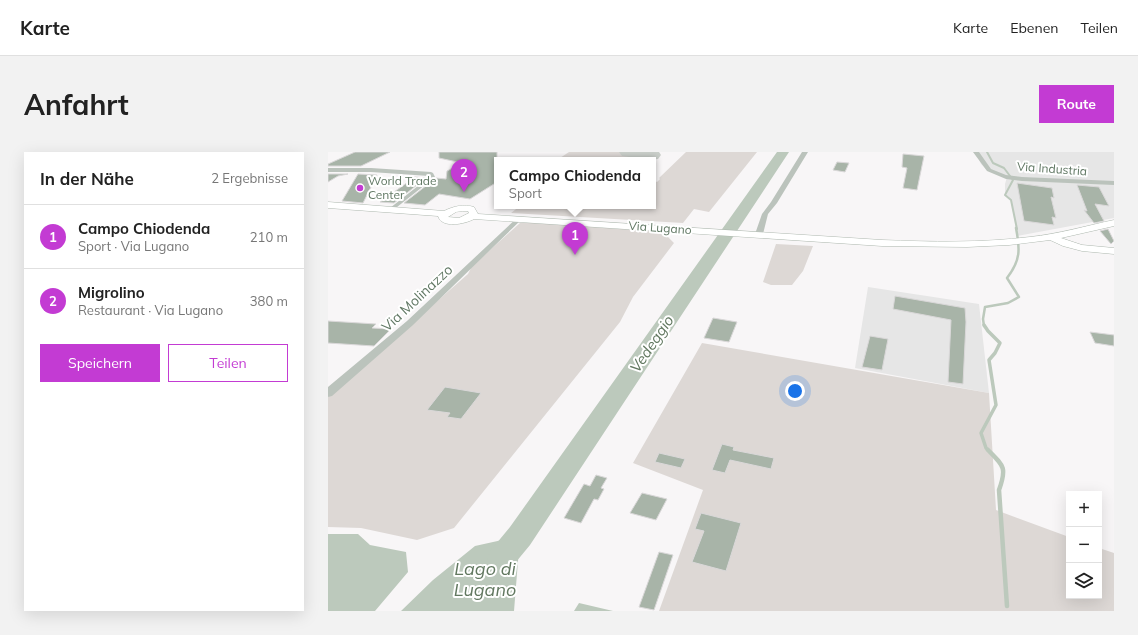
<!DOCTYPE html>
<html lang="de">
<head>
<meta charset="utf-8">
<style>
  body { margin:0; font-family:Mulish,sans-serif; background:#f2f2f2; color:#222 }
  .controls { position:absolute; right:12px; bottom:12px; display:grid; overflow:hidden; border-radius:0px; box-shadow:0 4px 16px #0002 }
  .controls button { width:36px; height:36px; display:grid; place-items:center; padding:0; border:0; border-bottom:1px solid #e0e0e0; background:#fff; color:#222; font:20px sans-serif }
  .you { position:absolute; left:467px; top:239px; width:14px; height:14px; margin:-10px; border:3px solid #fff; border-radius:50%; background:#1a73e8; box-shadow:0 0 0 6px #1a73e833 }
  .badge { display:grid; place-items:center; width:26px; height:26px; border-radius:50%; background:#c33bd3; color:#fff; font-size:13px; font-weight:700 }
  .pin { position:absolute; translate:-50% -33px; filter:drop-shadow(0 1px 2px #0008) }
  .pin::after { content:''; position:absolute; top:21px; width:14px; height:12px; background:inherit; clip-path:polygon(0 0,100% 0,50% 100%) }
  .popup { position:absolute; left:166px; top:5px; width:162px; height:52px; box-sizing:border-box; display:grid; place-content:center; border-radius:0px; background:#fff; filter:drop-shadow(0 1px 3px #0005); font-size:13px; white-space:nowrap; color:#767676 }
  .popup b { font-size:15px; color:#222 }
  .popup::after { content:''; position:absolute; left:50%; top:100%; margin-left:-8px; border:8px solid transparent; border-top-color:#fff }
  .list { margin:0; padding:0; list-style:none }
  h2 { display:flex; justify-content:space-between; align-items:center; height:52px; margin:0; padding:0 16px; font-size:17px }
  h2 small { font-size:13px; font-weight:400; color:#767676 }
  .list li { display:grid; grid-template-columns:26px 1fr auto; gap:12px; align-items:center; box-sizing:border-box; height:64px; padding:0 16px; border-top:1px solid #e0e0e0 }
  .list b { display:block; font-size:15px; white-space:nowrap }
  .list p { margin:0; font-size:13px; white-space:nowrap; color:#767676 }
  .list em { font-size:13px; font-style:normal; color:#767676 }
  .actions { display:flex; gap:8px; padding:12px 16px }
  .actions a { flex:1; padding:9px 0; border:1px solid #c33bd3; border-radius:0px; text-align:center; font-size:14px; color:#c33bd3 }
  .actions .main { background:#c33bd3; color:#fff }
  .icon { flex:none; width:22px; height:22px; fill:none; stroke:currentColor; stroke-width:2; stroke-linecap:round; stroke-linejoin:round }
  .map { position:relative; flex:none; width:786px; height:459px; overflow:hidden; border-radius:0px }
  header { display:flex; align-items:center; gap:24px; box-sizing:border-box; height:56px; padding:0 20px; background:#fff; border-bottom:1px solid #e0e0e0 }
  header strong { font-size:19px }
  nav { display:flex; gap:22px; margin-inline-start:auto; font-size:14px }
  .intro { display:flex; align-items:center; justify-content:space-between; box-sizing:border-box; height:96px; padding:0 24px }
  h1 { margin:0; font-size:28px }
  .button { padding:10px 18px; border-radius:0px; background:#c33bd3; color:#fff; font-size:14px; font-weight:700 }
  main { display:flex; gap:24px; padding:0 24px }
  aside { flex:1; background:#fff; border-radius:0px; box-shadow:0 4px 16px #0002 }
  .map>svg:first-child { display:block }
  .built { fill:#e6e6e6 }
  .green { fill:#ddd8d5 }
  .water { fill:#bcc9bc }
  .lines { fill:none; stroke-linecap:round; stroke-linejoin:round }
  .stream-far3 { stroke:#bcc9bc; stroke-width:2 }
  .stream-far2 { stroke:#bcc9bc; stroke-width:2.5 }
  .stream-far1 { stroke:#bcc9bc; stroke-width:3.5 }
  .stream { stroke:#bcc9bc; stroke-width:4.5 }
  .river { fill:#bcc9bc; fill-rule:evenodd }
  .taxiway { fill:#cacfca; fill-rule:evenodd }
  .building { fill:#a8b4a8; stroke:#dad8d9 }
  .secondary-casing { stroke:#aeb8af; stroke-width:1 }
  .minor { fill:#bbc3bc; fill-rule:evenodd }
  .secondary { fill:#fff; fill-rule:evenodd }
  .poi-dot { fill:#c33bd3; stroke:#fff; stroke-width:1.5 }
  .labels { text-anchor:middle; stroke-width:4; stroke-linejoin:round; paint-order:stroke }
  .far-street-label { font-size:12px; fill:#617864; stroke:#fff }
  .far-poi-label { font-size:12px; fill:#617864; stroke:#fff; text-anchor:start }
  .street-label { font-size:14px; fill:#617864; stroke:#fff }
  .water-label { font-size:15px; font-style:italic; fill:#627860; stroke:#fff }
  .near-water-label { font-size:18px; font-style:italic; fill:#627860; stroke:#fff }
</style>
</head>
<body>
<header>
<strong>Karte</strong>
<nav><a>Karte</a><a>Ebenen</a><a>Teilen</a></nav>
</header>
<div class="intro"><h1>Anfahrt</h1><a class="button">Route</a></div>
<main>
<aside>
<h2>In der Nähe<small>2 Ergebnisse</small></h2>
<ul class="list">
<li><span class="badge">1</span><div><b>Campo Chiodenda</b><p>Sport · Via Lugano</p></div><em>210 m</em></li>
<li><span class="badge">2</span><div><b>Migrolino</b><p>Restaurant · Via Lugano</p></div><em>380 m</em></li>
</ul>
<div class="actions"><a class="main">Speichern</a><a>Teilen</a></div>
</aside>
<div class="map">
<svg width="786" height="459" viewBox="0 0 786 459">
  <rect width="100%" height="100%" fill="#f8f6f7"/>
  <path class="built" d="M648 0H786V66L689 84 683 48 677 43V32L679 25 658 17 653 12Z
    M540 135 651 152 661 241 527 216Z"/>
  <path class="green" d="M241 0H327L318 8H229Z
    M358 0H429L381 60 366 57 355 71 183 61 192 54H325V28L329 30 332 27 331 26Z
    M200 70 335 80 346 91 305 145 292 170 126 376 89 388 33 376 0 375V245L140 122 144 114 192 71Z
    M448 92 485 94 475 119 464 133H443L435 130Z
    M374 191 661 241 668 358 741 385V444H771V396L786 401V459H331L375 338 305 311Z"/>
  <path class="water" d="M0 382H30L42 393 78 400 80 420 47 459H0Z
    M192 384 186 459H73L105 428 147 394Z
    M251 451 285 459H246Z"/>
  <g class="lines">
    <path class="stream-far3" d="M659 0 665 11 676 16 685 28 677 43 683 48 689 77"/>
    <path class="stream-far2" d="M656 174 655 167 657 155 680 151 691 145 679 126C693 108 692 97 688 76"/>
    <path class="stream-far1" d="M656 173 660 179 672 191 667 201 661 208 668 253 653 281 658 296 661 299"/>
    <path class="stream" d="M660 298C676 314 679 316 671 338L679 454"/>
    <path class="river" d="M449 0H461L202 393 183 416 173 420 163 416 159 407 163 398 182 375Z"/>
    <path class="taxiway" d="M291 0H331L333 3 330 7 322 8 294 4Z"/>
  </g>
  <path class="building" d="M27 0H62L33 14H0V12Z
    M111 0H169V30L142 47 111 42 97 53 76 51 108 26 118 27 119 19 134 11 111 6Z
    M575 2 596 4 589 38 575 36 579 16 574 15Z
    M509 10 521 11 517 20 505 18Z
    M0 22H20L10 24 0 30Z
    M30 22 49 23 35 51 14 49Z
    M87 25 98 26 66 51 52 50Z
    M689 31 724 36 726 46 723 45 728 66 724 65 726 73 696 69Z
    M749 33 771 35 781 54 767 52 776 69 766 71 756 58 759 59Z
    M780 77 786 89 783 92 772 79Z
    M567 144 637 156 638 170 635 232 620 230 623 168 565 157Z
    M385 166 409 170 401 190 376 186Z
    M0 169 48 172 44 176 63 177 46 194 0 191Z
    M762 180 786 183V194L767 191Z
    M542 184 560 187 554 218 534 215Z
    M117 235 153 241 133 267 119 265 122 261 99 258Z
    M394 292 406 295 405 298 446 306 443 317 402 308 397 321 384 318Z
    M331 301 357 307 353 316 327 310Z
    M268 323 279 326 273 336 276 337 270 348 266 347 253 371 236 366 256 332 262 334Z
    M314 341 339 347 328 368 302 361Z
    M373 361 413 371 398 419 364 410 376 379 367 377Z
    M331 400 345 403 326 458 311 455Z"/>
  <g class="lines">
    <g class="secondary-casing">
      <path id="secondary" d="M0 50 116 59C126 54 136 52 146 55L150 62 554 88C603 90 653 91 702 85 730 82 758 74 786 68V74L733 86 754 93 786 96V102L754 99 735 94 722 88 681 93 639 95 554 94 146 67C137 72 114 77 110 64L0 56ZM135 59H140L141 61 131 66 120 65 128 60Z"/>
    </g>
    <path class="minor" d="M474 0H480L449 51 440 62 435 82 433 83H429L427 82 434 62 443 50Z
      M645 0H651L663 17 678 23 694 25 786 29V33L694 29 678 27 659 19Z
      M0 16H43L103 20 105 21 107 25 64 59 62 58V56L100 26 101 24 43 20H0Z
      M190 65 195 66 85 173 4 244 0 245V235L79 169Z"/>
    <use href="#secondary" class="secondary"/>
  </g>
  <circle class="poi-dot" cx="32" cy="36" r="4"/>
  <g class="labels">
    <g class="far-street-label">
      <text transform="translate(724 17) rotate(4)" y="4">Via Industria</text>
      <text transform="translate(332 76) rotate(4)" y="4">Via Lugano</text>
    </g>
    <g class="far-poi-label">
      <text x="40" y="33">World Trade<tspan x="40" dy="14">Center</tspan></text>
    </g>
    <g class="street-label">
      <text transform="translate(89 146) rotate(-43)" y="5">Via Molinazzo</text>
    </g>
    <g class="water-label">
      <text transform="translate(324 192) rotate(-56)" y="5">Vedeggio</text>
    </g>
    <g class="near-water-label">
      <text x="157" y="423">Lago di<tspan x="157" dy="21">Lugano</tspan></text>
    </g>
  </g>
</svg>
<div class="controls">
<button>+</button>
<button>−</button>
<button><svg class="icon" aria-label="layers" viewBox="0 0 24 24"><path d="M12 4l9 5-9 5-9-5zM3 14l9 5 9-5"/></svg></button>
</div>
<div class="you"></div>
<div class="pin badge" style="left:247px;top:103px">1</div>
<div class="popup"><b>Campo Chiodenda</b>Sport</div>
<div class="pin badge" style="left:136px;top:40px">2</div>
</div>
</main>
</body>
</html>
